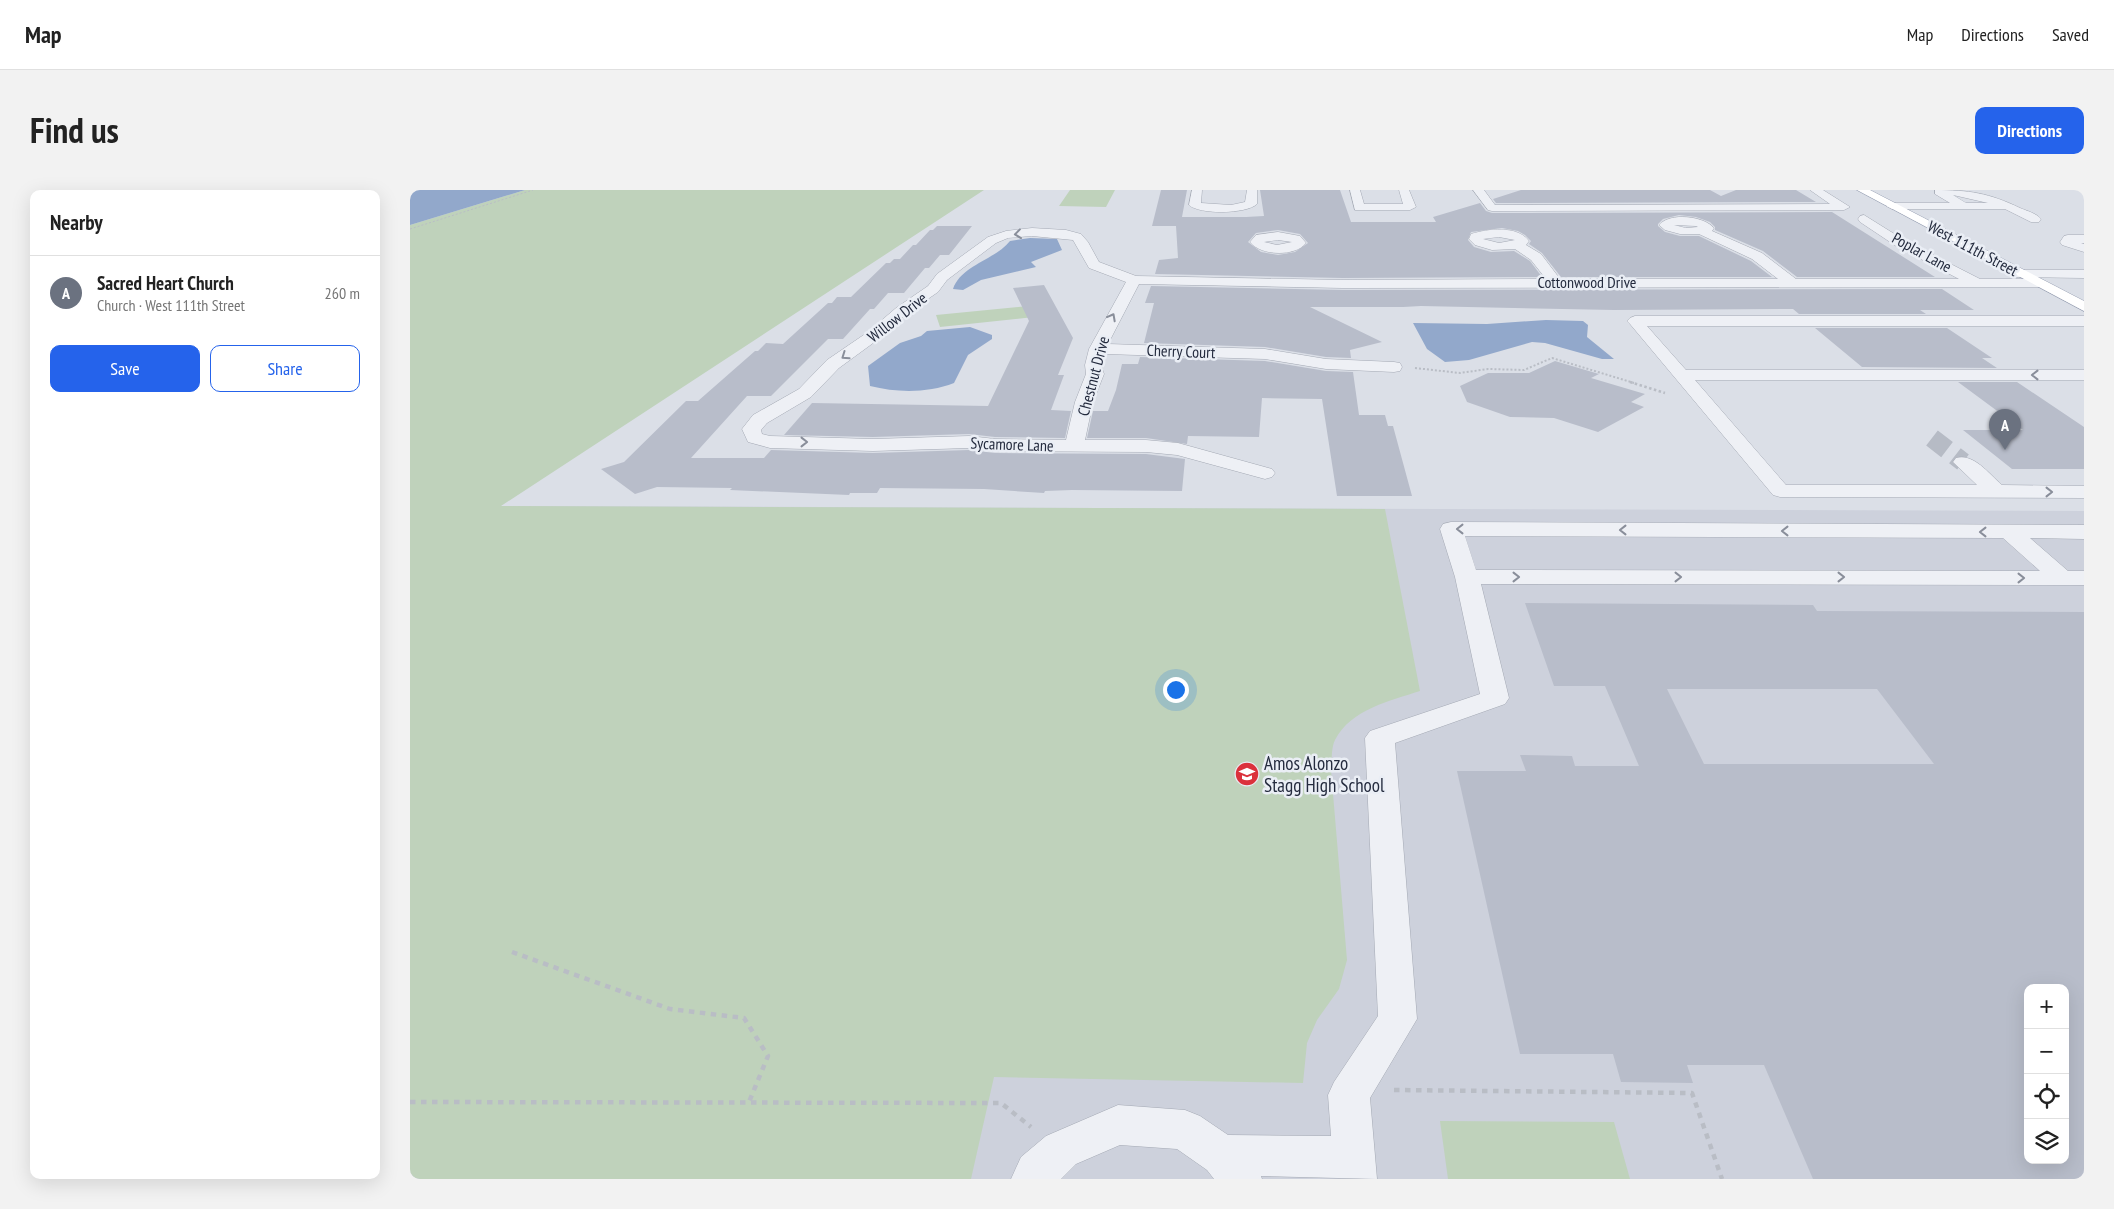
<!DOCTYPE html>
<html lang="en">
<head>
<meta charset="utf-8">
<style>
  body { margin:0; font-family:"PT Sans Narrow",sans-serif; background:#f2f2f2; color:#222 }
  .controls { position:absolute; right:15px; bottom:15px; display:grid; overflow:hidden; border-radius:10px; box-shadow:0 5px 20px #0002 }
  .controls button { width:45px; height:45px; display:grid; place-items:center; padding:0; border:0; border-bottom:1px solid #e0e0e0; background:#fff; color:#222; font:25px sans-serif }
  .you { position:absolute; left:765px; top:499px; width:18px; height:18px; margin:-12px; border:4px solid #fff; border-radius:50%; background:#1a73e8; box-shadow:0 0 0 8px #1a73e833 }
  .badge { display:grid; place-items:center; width:32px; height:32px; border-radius:50%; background:#2563eb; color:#fff; font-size:16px; font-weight:700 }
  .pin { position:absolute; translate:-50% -41px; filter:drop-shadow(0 1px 2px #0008) }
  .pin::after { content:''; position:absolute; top:26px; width:18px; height:15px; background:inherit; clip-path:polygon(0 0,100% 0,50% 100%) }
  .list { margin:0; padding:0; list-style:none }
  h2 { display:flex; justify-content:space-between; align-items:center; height:65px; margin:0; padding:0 20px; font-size:21px }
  h2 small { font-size:16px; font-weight:400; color:#767676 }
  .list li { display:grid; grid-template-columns:32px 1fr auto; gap:15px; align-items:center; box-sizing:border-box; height:75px; padding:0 20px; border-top:1px solid #e0e0e0 }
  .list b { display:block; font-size:19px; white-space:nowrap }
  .list p { margin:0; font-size:16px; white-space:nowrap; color:#767676 }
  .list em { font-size:16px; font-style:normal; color:#767676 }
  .actions { display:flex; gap:10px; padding:15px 20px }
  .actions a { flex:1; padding:11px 0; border:1px solid #2563eb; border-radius:10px; text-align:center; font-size:18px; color:#2563eb }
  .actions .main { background:#2563eb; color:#fff }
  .icon { flex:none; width:28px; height:28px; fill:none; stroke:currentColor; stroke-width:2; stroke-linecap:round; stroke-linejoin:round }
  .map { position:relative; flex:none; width:1674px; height:989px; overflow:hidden; border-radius:10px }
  header { display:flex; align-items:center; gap:30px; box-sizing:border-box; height:70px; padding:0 25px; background:#fff; border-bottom:1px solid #e0e0e0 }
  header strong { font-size:24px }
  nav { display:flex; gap:28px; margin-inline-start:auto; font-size:18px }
  .intro { display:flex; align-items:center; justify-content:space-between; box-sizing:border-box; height:120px; padding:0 30px }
  h1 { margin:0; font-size:35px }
  .button { padding:12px 22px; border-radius:10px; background:#2563eb; color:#fff; font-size:18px; font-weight:700 }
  main { display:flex; gap:30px; padding:0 30px }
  aside { flex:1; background:#fff; border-radius:10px; box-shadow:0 5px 20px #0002 }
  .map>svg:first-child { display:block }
  .built { fill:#cdd1dc; fill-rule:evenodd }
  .green { fill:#bfd2bb }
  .water { fill:#92a8cb }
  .building { fill:#b8bdca; fill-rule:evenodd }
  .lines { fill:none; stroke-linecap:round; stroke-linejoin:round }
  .minor-tunnel { stroke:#b6bbc5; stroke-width:19; stroke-dasharray:19 10; stroke-linecap:butt }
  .minor-casing { stroke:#a4a9b4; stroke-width:1 }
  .major-casing { stroke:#99a1b4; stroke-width:1 }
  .path-far3 { stroke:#b9bdc5; stroke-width:1; stroke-dasharray:2 2; stroke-linecap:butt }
  .path-far2 { stroke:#b9bdc5; stroke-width:2; stroke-dasharray:2 2; stroke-linecap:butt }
  .path-far1 { stroke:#b9bdc5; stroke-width:2.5; stroke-dasharray:2.5 2.5; stroke-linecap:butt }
  .path { stroke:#b9bdc5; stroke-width:4.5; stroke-dasharray:5.5 5.5; stroke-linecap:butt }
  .minor { fill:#eef0f5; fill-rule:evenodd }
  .major { fill:#fff; fill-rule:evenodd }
  .oneway { stroke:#898e9a }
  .labels { text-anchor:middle; stroke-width:5; stroke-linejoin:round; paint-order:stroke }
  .far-street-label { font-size:16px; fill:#242b3e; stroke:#eaeef5 }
  .poi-label { font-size:19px; fill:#242b3e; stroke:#eaeef5; text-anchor:start }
</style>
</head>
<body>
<header>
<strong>Map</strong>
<nav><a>Map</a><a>Directions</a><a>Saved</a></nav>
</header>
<div class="intro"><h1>Find us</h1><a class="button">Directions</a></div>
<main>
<aside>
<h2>Nearby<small></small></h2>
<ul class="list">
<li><span class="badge" style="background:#6b7280">A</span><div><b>Sacred Heart Church</b><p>Church · West 111th Street</p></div><em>260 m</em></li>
</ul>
<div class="actions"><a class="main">Save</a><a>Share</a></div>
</aside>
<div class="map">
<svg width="1674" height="989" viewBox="0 0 1674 989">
  <rect width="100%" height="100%" fill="#dbdfe7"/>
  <path class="built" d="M89 316 1674 321V989H0ZM1618 798H1655V970H1618Z"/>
  <path class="green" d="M115 0H574L91 316 975 319 1010 501C980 511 941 519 925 550 921 558 922 571 921 580L937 770 929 799 907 830 897 853 893 893 584 887 561 989H0V35Z
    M660 0H705L696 17 649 16Z
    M618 116 624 127 530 137 526 125Z
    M1030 931 1204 932 1220 989H1038Z"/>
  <path class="water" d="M0 0H115L0 35Z
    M620 48 647 49 652 60 621 72 626 77 571 90 553 100 543 99C551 75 585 70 600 51Z
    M1136 130 1173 131 1178 135 1177 147 1204 169H1192L1135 153 1122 152 1059 170 1035 172 1017 159 1003 133 1077 134Z
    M560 137 582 145V149L558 165 544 193C518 203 488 203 460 196L458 176 490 153 511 146 517 141Z"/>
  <path class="building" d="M751 0H777L772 27H836L854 26 850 0H930L941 32H1026L1023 27 1070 13 1076 21 1082 23 1422 22 1525 87H1387L1353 61 1305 40V37L1300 32 1286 27 1269 25 1253 29 1248 34V36L1255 42 1270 46H1289L1341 71 1362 87H1151L1132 63 1119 54 1121 51 1115 45 1108 41 1092 38 1061 42 1058 50 1064 57 1081 62 1104 61 1120 71 1132 87 933 88 745 84 749 70 768 68 766 36H742ZM868 40 890 44 898 53 885 62 868 65 851 62 838 52 846 43Z
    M1111 0H1300L1311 6 1326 0H1386L1406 12 1086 13 1083 9Z
    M527 36H562L539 65H530L519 78H515L494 103H478L464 119H460L433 149H418L361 206H337L281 268H354L361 260 463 263 559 260 585 263 736 264 775 269 772 301 662 300 635 301 634 303 574 299 470 298 467 303H440L439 305 320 300 322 298 247 297 225 304 191 279 214 272 276 211H288L345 161H348L356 153 373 154 418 113H422L427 107H441L476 73H480L484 69H490L503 55H506L520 40H523Z
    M634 95 663 148 648 185H654L641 220 661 221 655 248 585 247 559 244 463 247 374 245 402 213 578 216 619 131 603 98Z
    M741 96 933 100 1532 99 1564 120H1510L1516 124H1389L1383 119 1204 120 1011 116 993 117H900L972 152 940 160 941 168 916 167 855 157 734 153 744 113H735Z
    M1405 138H1537L1582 168H1572L1587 178 1452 177Z
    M730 167 855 171 916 181 943 182 949 225H975L978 236H983L1002 306H927L912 209 852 208 849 247 778 246 777 254 736 248H677L683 221H698L706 200 712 174H728Z
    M1145 171 1189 184 1181 188 1235 204 1221 212 1234 217 1188 242 1144 228 1100 227 1057 212 1050 196 1078 183H1119Z
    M1548 192H1607L1674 237V279H1602L1553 240H1613Z
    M1115 413 1403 415 1407 421 1674 422V989H1403L1354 875H1277L1283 893 1211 892 1203 864H1110L1047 581H1116L1110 565 1162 566 1165 576H1229L1195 496H1144ZM1257 499H1467L1524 574H1294ZM1618 798H1655V970H1618Z"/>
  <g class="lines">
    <path class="minor-tunnel" d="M1522 248 1553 272"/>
    <g class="minor-casing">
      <path id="minor" d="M782 0H792L791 13 821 15 835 12 837 0H847V14C837 24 789 25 779 15Z
        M940 0H950L954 14H993L989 0H999L1006 17 1000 20H945Z
        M1063 0H1074L1085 15 1420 14 1400 0H1413L1440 17 1434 20 1082 21 1078 20Z
        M1525 0C1559 0 1579 3 1610 18 1617 21 1626 23 1631 29L1629 32H1621L1595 19H1482L1476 16 1482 13H1540L1525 4ZM1543 5 1578 13H1556Z
        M1454 25 1494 50 1570 89H1630L1637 93 1630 97 933 98 729 94 698 154 855 159 916 169 984 172 990 173 992 177 990 181 984 182 916 179 855 169 695 164 691 175 694 184 683 212 675 250H736L768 253 862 279 865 283 862 287 855 289 767 265 736 262 585 261 559 258 463 261 360 258 338 252 332 239 343 225 389 199 417 170 458 142 486 118 518 96 527 84 578 47 596 41 622 38 656 40 671 44 678 52 689 72 726 86 933 90 1136 89 1121 70 1105 59 1082 60 1065 55 1059 49 1061 44C1078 39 1107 35 1119 51L1116 55 1131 64 1150 89H1368L1342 69 1289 44H1270L1255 40 1249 35C1260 22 1294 26 1304 38L1302 41 1352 63 1386 89H1549L1486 56 1450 32 1448 29 1450 26ZM1264 35 1286 36 1288 37 1276 38ZM622 46 663 50 679 78 716 92 679 159 675 175 676 184 665 212 656 250 585 249 559 246 463 249 360 246 352 244 351 240 357 233 401 207 429 178 470 148 496 124 528 102 537 90 586 53 598 48ZM1089 47 1105 50 1089 53 1073 49Z
        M868 42 890 46 896 53C885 67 851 66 840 52L846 45ZM868 50 882 52 867 55 854 52Z
        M1658 45H1674V53H1671L1674 54V62L1652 55 1650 52 1654 46Z
        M1611 80H1674V88L1606 87 1604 84Z
        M1225 126H1674V136H1237L1276 180H1674V190H1285L1376 295H1567L1543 272 1546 268C1564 263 1579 284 1592 295L1674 296V308L1370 307 1363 305 1220 134 1217 131 1220 128Z
        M1041 332 1674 335V349L1620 348 1658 381H1674V395L1071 394 1099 508 1095 514 985 553 1007 829 960 908 967 989 851 986 852 989H804L797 980 767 959 710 955 666 974 651 989H601L611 967 636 946 708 915 775 920 790 926 818 945 921 946 918 905 924 892 968 826 955 548 960 541 1070 504 1045 387 1030 339 1033 334ZM1055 346 1593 348 1630 381 1066 380Z"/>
    </g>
    <g class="major-casing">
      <path id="major" d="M1447 0H1460L1674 111V121Z"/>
    </g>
    <path class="path-far3" d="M0 39 123 0"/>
    <path class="path-far2" d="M1005 178 1050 183 1078 179 1114 180 1142 168 1224 193"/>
    <path class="path-far1" d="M1220 192 1255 203"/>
    <path class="path" d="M102 762 260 819 334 828 358 866 339 912
      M984 900 1282 903 1312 989
      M0 912 591 913 621 937"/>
    <use href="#minor" class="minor"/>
    <use href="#major" class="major"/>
  </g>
  <defs><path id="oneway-chevron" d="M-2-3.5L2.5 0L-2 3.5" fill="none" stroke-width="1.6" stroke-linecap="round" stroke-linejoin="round" transform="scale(1.25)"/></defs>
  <g class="oneway">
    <use href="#oneway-chevron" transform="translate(608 44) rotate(173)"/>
    <use href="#oneway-chevron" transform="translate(702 127) rotate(-62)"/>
    <use href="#oneway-chevron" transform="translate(435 166) rotate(145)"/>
    <use href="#oneway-chevron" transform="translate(1625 185) rotate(-180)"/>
    <use href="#oneway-chevron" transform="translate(394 252)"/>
    <use href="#oneway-chevron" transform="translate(1639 302)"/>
    <use href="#oneway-chevron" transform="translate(1050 339) rotate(-180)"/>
    <use href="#oneway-chevron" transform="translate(1213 340) rotate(-180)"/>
    <use href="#oneway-chevron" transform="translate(1375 341) rotate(-180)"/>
    <use href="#oneway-chevron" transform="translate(1573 342) rotate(-180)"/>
    <use href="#oneway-chevron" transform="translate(1106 387)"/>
    <use href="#oneway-chevron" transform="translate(1268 387)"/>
    <use href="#oneway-chevron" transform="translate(1431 387)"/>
    <use href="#oneway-chevron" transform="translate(1611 388)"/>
  </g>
  <defs>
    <g id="school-disc" transform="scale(1.25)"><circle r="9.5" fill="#db313c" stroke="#eaeef5"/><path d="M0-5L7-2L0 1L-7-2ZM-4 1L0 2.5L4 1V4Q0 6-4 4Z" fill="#fff"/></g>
  </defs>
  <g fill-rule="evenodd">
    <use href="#school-disc" x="837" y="584"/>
  </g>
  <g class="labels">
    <g class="far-street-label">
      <text transform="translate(1563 58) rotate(28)" y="6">West 111th Street</text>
      <text transform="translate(1512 62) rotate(29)" y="6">Poplar Lane</text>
      <text x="1177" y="98">Cottonwood Drive</text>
      <text transform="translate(487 127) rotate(-38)" y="6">Willow Drive</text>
      <text transform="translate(771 161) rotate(2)" y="6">Cherry Court</text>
      <text transform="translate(683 186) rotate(-75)" y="6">Chestnut Drive</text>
      <text transform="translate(602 254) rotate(2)" y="6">Sycamore Lane</text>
    </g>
    <g class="poi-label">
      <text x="854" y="580">Amos Alonzo<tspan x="854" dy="22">Stagg High School</tspan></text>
    </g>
  </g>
</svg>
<div class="controls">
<button>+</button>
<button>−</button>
<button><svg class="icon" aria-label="locate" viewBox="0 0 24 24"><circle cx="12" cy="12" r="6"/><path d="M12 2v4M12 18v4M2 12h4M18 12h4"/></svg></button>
<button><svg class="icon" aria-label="layers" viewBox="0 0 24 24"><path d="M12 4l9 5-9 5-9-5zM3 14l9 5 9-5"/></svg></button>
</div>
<div class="you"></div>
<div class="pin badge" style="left:1595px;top:260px;background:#6b7280">A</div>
</div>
</main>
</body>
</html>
